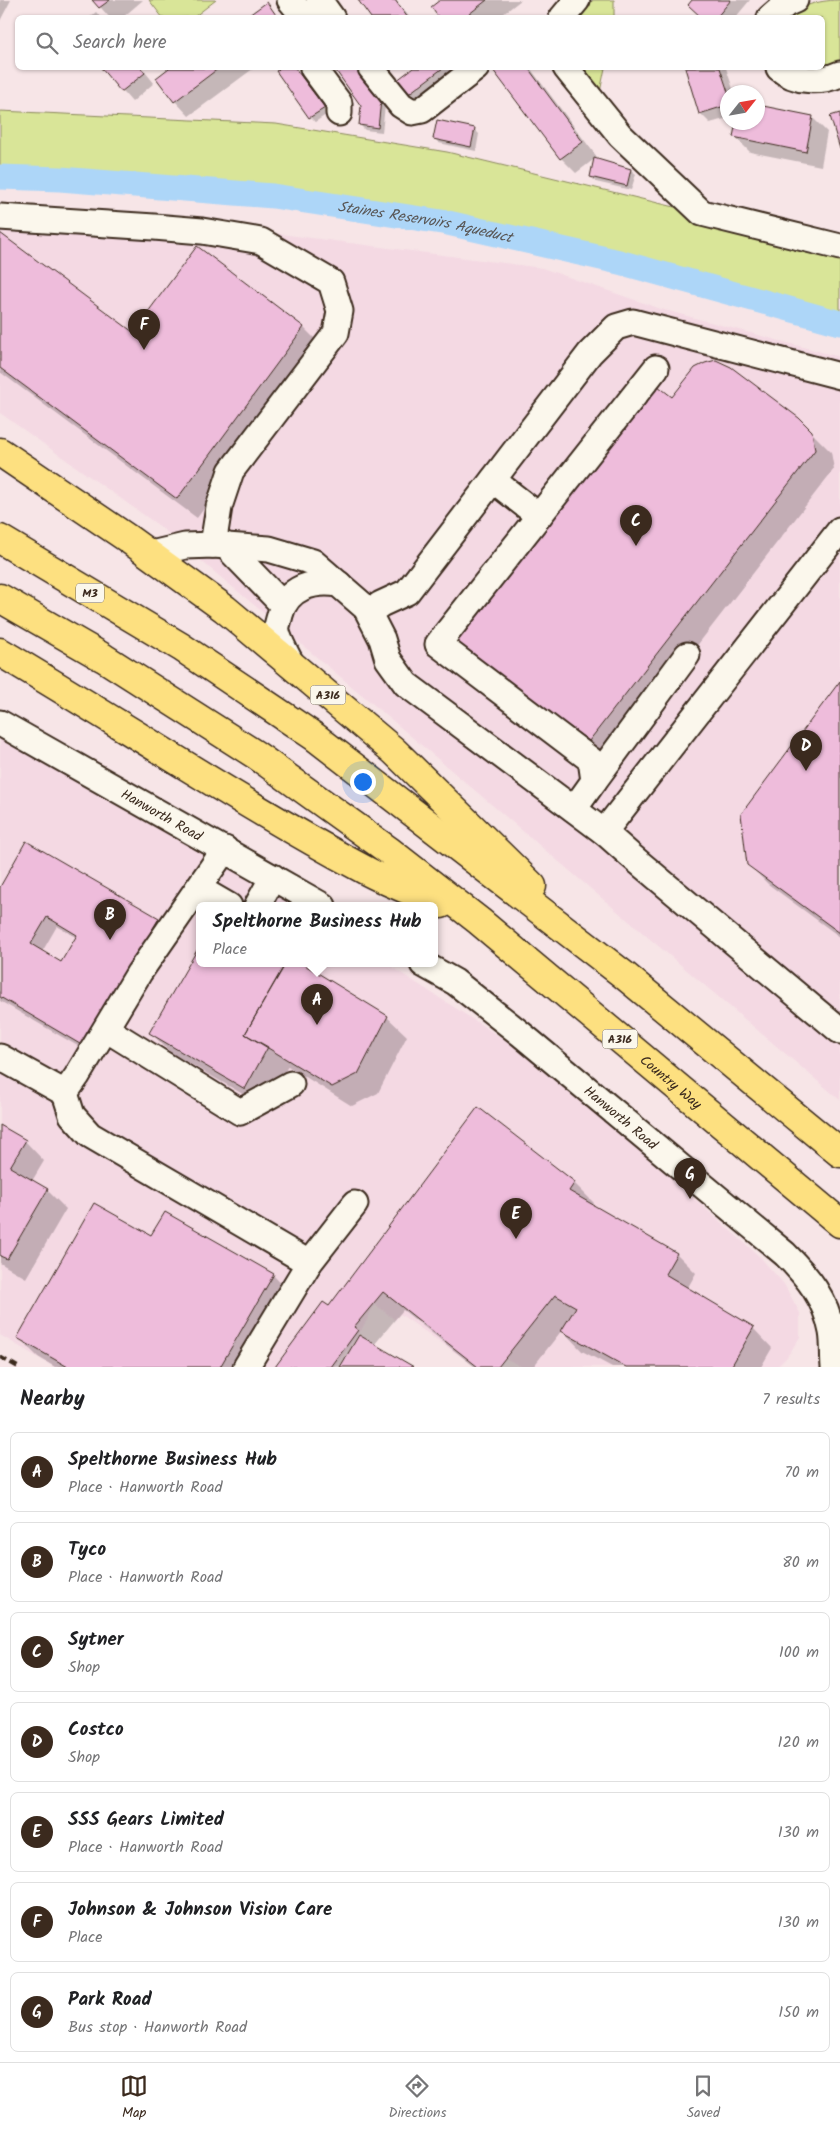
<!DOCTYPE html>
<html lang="en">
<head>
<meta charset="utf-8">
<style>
  body { margin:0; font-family:Kalam,sans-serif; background:#f2f2f2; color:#202124 }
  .compass { position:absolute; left:720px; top:85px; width:45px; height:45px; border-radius:50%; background:#fff; box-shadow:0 1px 4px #0004; rotate:59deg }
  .you { position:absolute; left:362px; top:781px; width:18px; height:18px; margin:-12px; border:4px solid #fff; border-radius:50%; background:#1a73e8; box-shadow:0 0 0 8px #1a73e833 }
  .badge { display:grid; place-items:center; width:32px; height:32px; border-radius:50%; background:#3b2a1e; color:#fff; font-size:16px; font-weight:700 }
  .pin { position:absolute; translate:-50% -41px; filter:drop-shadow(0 1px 2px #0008) }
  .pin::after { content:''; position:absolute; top:26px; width:18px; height:15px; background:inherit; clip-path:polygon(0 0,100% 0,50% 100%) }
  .popup { position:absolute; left:196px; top:902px; width:242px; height:65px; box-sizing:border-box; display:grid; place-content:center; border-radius:8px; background:#fff; filter:drop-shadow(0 1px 4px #0005); font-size:16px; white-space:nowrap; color:#757577 }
  .popup b { font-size:19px; color:#202124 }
  .popup::after { content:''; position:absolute; left:50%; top:100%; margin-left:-10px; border:10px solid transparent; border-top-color:#fff }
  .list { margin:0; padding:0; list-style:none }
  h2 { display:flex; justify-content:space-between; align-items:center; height:65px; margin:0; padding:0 20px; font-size:21px }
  h2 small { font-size:16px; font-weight:400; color:#757577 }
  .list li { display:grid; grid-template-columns:32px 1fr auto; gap:15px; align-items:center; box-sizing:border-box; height:80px; margin:0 10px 10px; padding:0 10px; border:1px solid #e0e0e0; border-radius:8px }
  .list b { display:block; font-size:19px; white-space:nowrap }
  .list p { margin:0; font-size:16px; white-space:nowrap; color:#757577 }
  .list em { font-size:16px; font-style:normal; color:#757577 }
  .icon { flex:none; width:28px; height:28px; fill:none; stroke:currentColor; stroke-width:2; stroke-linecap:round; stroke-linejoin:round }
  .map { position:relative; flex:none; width:840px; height:1367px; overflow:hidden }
  .search { position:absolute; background:#fff; box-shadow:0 1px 4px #0004; left:15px; right:15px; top:15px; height:55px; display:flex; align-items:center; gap:12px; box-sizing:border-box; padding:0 18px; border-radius:8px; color:#757577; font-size:19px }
  .sheet { height:695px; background:#fff }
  nav { display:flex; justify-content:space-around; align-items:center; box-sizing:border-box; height:70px; border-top:1px solid #e0e0e0; background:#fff; font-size:14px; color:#757577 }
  nav a { display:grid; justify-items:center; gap:2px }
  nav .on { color:#3b2a1e }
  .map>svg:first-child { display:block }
  .built { fill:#f4d9e3 }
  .green { fill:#d9e598; stroke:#8a885b }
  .shadow { fill:#0003; fill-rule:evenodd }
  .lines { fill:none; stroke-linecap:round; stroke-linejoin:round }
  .canal { stroke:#add6f8; stroke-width:25 }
  .building { fill:#eebcdb; stroke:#3b2a1e; fill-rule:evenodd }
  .minor-casing { stroke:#3b2a1e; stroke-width:29 }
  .highway-casing { stroke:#3b2a1e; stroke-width:31 }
  .minor { stroke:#fbf7ec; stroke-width:25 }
  .highway { stroke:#fde080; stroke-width:28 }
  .rail { stroke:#3b2a1e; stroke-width:4; stroke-dasharray:8 4; stroke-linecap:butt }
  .labels { text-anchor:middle; stroke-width:4; stroke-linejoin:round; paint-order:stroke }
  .shield { fill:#fbf7ec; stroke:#75685c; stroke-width:1 }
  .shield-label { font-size:12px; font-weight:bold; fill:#3b2a1e }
  .street-label { font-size:14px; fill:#3b2a1e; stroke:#fbf7ec }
  .water-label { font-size:15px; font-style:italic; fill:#585554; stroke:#fbf7ec }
</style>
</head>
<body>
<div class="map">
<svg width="840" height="1367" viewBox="0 0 840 1367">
  <rect width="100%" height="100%" fill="#f7e5e7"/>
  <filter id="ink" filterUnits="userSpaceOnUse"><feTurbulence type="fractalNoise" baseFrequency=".02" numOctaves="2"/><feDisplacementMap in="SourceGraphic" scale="10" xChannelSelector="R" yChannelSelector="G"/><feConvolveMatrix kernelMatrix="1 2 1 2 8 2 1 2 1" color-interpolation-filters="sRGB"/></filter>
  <g filter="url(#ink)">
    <path class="built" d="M0 207 219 226 542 268 661 309 840 357V1100L367 699 158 525 0 413Z
      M0 736 218 859 294 906H200V964H387L511 1044 623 1135 760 1257 784 1284 800 1313V1337L787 1357 777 1367H522L505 1358 498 1367H476L400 1314 395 1320 375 1304 362 1329 335 1367H54L0 1335Z"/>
    <path class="green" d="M149 0H216L194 17 163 18Z
      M593 0H614V17L578 18Z
      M840 0V60L823 66 822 18H789C799 4 824 0 840 0Z
      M581 68H605L600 92Z
      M0 111 276 124 447 152 840 247V323L619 262 448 223 273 196 60 179 0 177Z"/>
    <path class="shadow" d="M0 0H11L0 21Z
      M94 0H143L122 18H110Z
      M359 0H396L410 18H373Z
      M442 0H521L498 18H440Z
      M694 0H750L735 18H703Z
      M96 12 101 18H89Z
      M102 68H142L154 83 132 102Z
      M171 68H254L189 116 175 101 158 78Z
      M284 68H294L329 113 315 122 310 117 277 72Z
      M335 68H356L385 106 382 132 365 130 360 125 362 105Z
      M415 68H466L414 107 394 84Z
      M498 68H530L597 157 576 173 561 158 495 70Z
      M686 68H726L734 92H728V118L710 123 700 113Z
      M758 106 812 117 827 132 821 166 750 152 735 137 758 122Z
      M474 129 479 134 476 151 439 143 434 138Z
      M631 170 636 174 631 190 596 182 591 177Z
      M0 235 134 334 197 248 304 328 323 347 197 518 0 372Z
      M672 398 798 419 831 452 834 469 609 759 476 662Z
      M840 683V937L768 884 748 864Z
      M0 889 158 919 168 929 95 1056 0 1001ZM57 926 77 938 62 964 42 952Z
      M200 964H280L285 967 287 964H300L387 1017 407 1036 378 1093 352 1106 288 1066 265 1107 170 1052 151 1033Z
      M0 1127 25 1141 44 1161 32 1181 47 1190 66 1209 26 1278 0 1263Z
      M574 1183 594 1203 592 1205 677 1254 696 1273 687 1289 753 1328 772 1348 761 1367H612L582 1351 562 1330 533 1367H475L403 1310 374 1345 411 1367H276L329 1307Z
      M152 1237 273 1275 292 1295 251 1367H55L38 1357 19 1338Z"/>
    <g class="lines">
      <path class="canal" id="s1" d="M0 177 60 179 273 196 448 223 619 262 840 323"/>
    </g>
    <path class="building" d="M92 0H110L99 8Z
      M358 0H395L408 18H371Z
      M440 0H487L464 18H439L431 7Z
      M692 0H731L716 18H702L688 5Z
      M267 2 278 18H245Z
      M101 68H141L145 73 121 92Z
      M169 68H219L174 102 156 78Z
      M281 68H295L325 108 309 118 276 71Z
      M334 68H356L381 100 378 128 359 125 361 106Z
      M413 68H443L403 98 392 84Z
      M496 68H528L583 142 560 159 493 70Z
      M685 68H720L728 92V105L699 114Z
      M758 105 813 116 806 152 733 137 736 122H758Z
      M840 113V149L830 116Z
      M437 120 475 128 471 147 433 139Z
      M594 158 631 169 627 186 590 177Z
      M0 233 133 332 197 246 304 327 177 499 0 368Z
      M716 360 731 367 799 418 812 431 815 450 589 741 455 643 658 386 672 397 695 368 705 363Z
      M840 681V933L747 865 741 814Z
      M26 841 159 918 85 1047 0 997V887ZM47 917 77 935 61 962 31 944Z
      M200 945V964L285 965 245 1034 268 1047 245 1089 149 1033Z
      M285 964H303L388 1016 358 1074 332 1087 245 1034Z
      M478 1107 575 1182 569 1191 677 1253 665 1274 754 1327 731 1367H626L561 1331 576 1307 555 1295 498 1367H478L383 1292 354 1327 358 1330 331 1367H275L323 1302 329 1306Z
      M0 1125 26 1140 10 1167 48 1189 7 1259 0 1256Z
      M94 1203 151 1235 165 1212 274 1274 220 1367H68L17 1338Z
      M359 1335 414 1367H340Z"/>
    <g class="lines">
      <g class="minor-casing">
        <g id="minor">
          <path d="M290 0 305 18"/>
          <path d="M319 0 332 18"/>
          <path d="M562 18 577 0"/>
          <path d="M770 18 786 4 795 0"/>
          <path d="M313 68 339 103V113"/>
          <path d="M371 68 401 105 412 112 422 110 476 68"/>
          <path d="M566 68 620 135 702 213 840 247"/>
          <path d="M779 68C795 82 820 83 840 74"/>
          <path d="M0 217 154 227 202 231 261 241 331 282 340 311 336 333 231 471 219 507 213 545"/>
          <path d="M493 480 539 516 656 368"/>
          <path d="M539 516 438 644 591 760 594 781 574 809"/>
          <path d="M225 545 283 605"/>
          <path d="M151 554 185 546 213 545 269 549 313 562 366 608 382 639 388 659 406 684 604 832 630 855 840 1031"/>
          <path d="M369 612 381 604 407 592 590 353 616 327 633 322 840 376"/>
          <path d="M291 663C287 655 278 639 277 631 276 626 279 620 280 615 287 587 314 580 339 584"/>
          <path id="s2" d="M0 723 323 906"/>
          <path d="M594 781 687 655"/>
          <path d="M604 832 840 530"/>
          <path d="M198 888 229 906"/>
          <path d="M257 906 273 877"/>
          <path id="s3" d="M423 964 455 982 521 1034 785 1254C808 1277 826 1299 832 1332 834 1343 833 1356 834 1367"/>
          <path d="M106 1029 240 1112 291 1084"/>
          <path d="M0 1057 65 1093 72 1115 90 1135 309 1263 246 1367"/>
          <path d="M65 1093 77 1076 139 973 225 849"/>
          <path d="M309 1263 355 1204"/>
        </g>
      </g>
      <g class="highway-casing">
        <g id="highway">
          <path d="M0 452 127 538 225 609 394 751 532 886"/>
          <path d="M0 539 181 647 315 737 624 975 840 1153"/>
          <path id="s4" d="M0 598 104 658 256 755 388 850 479 921 840 1223"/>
          <path d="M0 652C122 724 240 803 365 870 389 883 416 893 441 904"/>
        </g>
      </g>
      <use href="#minor" class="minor"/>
      <use href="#highway" class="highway"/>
      <path class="rail" d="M0 1357 18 1367"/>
    </g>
  </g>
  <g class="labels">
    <g class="shield">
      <rect x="76" y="583.5" width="28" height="19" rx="4"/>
      <rect x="310.5" y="685.5" width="35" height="19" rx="4"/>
      <rect x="602.5" y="1029.5" width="35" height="19" rx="4"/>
    </g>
    <g class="shield-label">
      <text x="90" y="597">M3</text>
      <text x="328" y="699">A316</text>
      <text x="620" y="1043">A316</text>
    </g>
    <g class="street-label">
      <text dy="5" stroke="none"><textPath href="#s2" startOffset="186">Hanworth Road</textPath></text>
      <text dy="5" stroke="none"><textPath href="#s4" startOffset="829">Country Way</textPath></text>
      <text dy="5" stroke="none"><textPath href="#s3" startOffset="251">Hanworth Road</textPath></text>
    </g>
    <g class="water-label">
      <text dy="5" stroke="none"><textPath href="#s1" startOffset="428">Staines Reservoirs Aqueduct</textPath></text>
    </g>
  </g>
</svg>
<svg class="compass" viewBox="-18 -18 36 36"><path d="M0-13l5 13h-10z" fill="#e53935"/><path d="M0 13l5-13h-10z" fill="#757577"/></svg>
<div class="you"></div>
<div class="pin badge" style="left:317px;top:1025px">A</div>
<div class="popup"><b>Spelthorne Business Hub</b>Place</div>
<div class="pin badge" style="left:110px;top:940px">B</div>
<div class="pin badge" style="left:636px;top:546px">C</div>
<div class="pin badge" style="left:806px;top:771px">D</div>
<div class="pin badge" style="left:516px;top:1239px">E</div>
<div class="pin badge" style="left:144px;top:350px">F</div>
<div class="pin badge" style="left:690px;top:1199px">G</div>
<div class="search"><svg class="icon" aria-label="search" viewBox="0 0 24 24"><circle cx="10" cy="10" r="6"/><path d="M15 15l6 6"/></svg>Search here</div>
</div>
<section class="sheet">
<h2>Nearby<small>7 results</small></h2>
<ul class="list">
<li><span class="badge">A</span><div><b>Spelthorne Business Hub</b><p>Place · Hanworth Road</p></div><em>70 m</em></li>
<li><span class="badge">B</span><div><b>Tyco</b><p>Place · Hanworth Road</p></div><em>80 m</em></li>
<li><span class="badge">C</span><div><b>Sytner</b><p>Shop</p></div><em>100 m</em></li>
<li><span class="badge">D</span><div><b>Costco</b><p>Shop</p></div><em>120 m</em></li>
<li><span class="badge">E</span><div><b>SSS Gears Limited</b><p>Place · Hanworth Road</p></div><em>130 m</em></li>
<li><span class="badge">F</span><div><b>Johnson &amp; Johnson Vision Care</b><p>Place</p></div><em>130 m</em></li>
<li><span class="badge">G</span><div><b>Park Road</b><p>Bus stop · Hanworth Road</p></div><em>150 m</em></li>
</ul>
</section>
<nav>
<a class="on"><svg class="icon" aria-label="map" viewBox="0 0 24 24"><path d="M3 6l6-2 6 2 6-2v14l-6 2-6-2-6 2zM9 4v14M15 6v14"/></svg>Map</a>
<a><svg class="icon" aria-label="directions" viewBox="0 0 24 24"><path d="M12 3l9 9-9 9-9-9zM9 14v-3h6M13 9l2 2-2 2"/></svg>Directions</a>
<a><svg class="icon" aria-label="saved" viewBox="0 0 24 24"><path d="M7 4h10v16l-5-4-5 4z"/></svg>Saved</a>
</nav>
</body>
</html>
